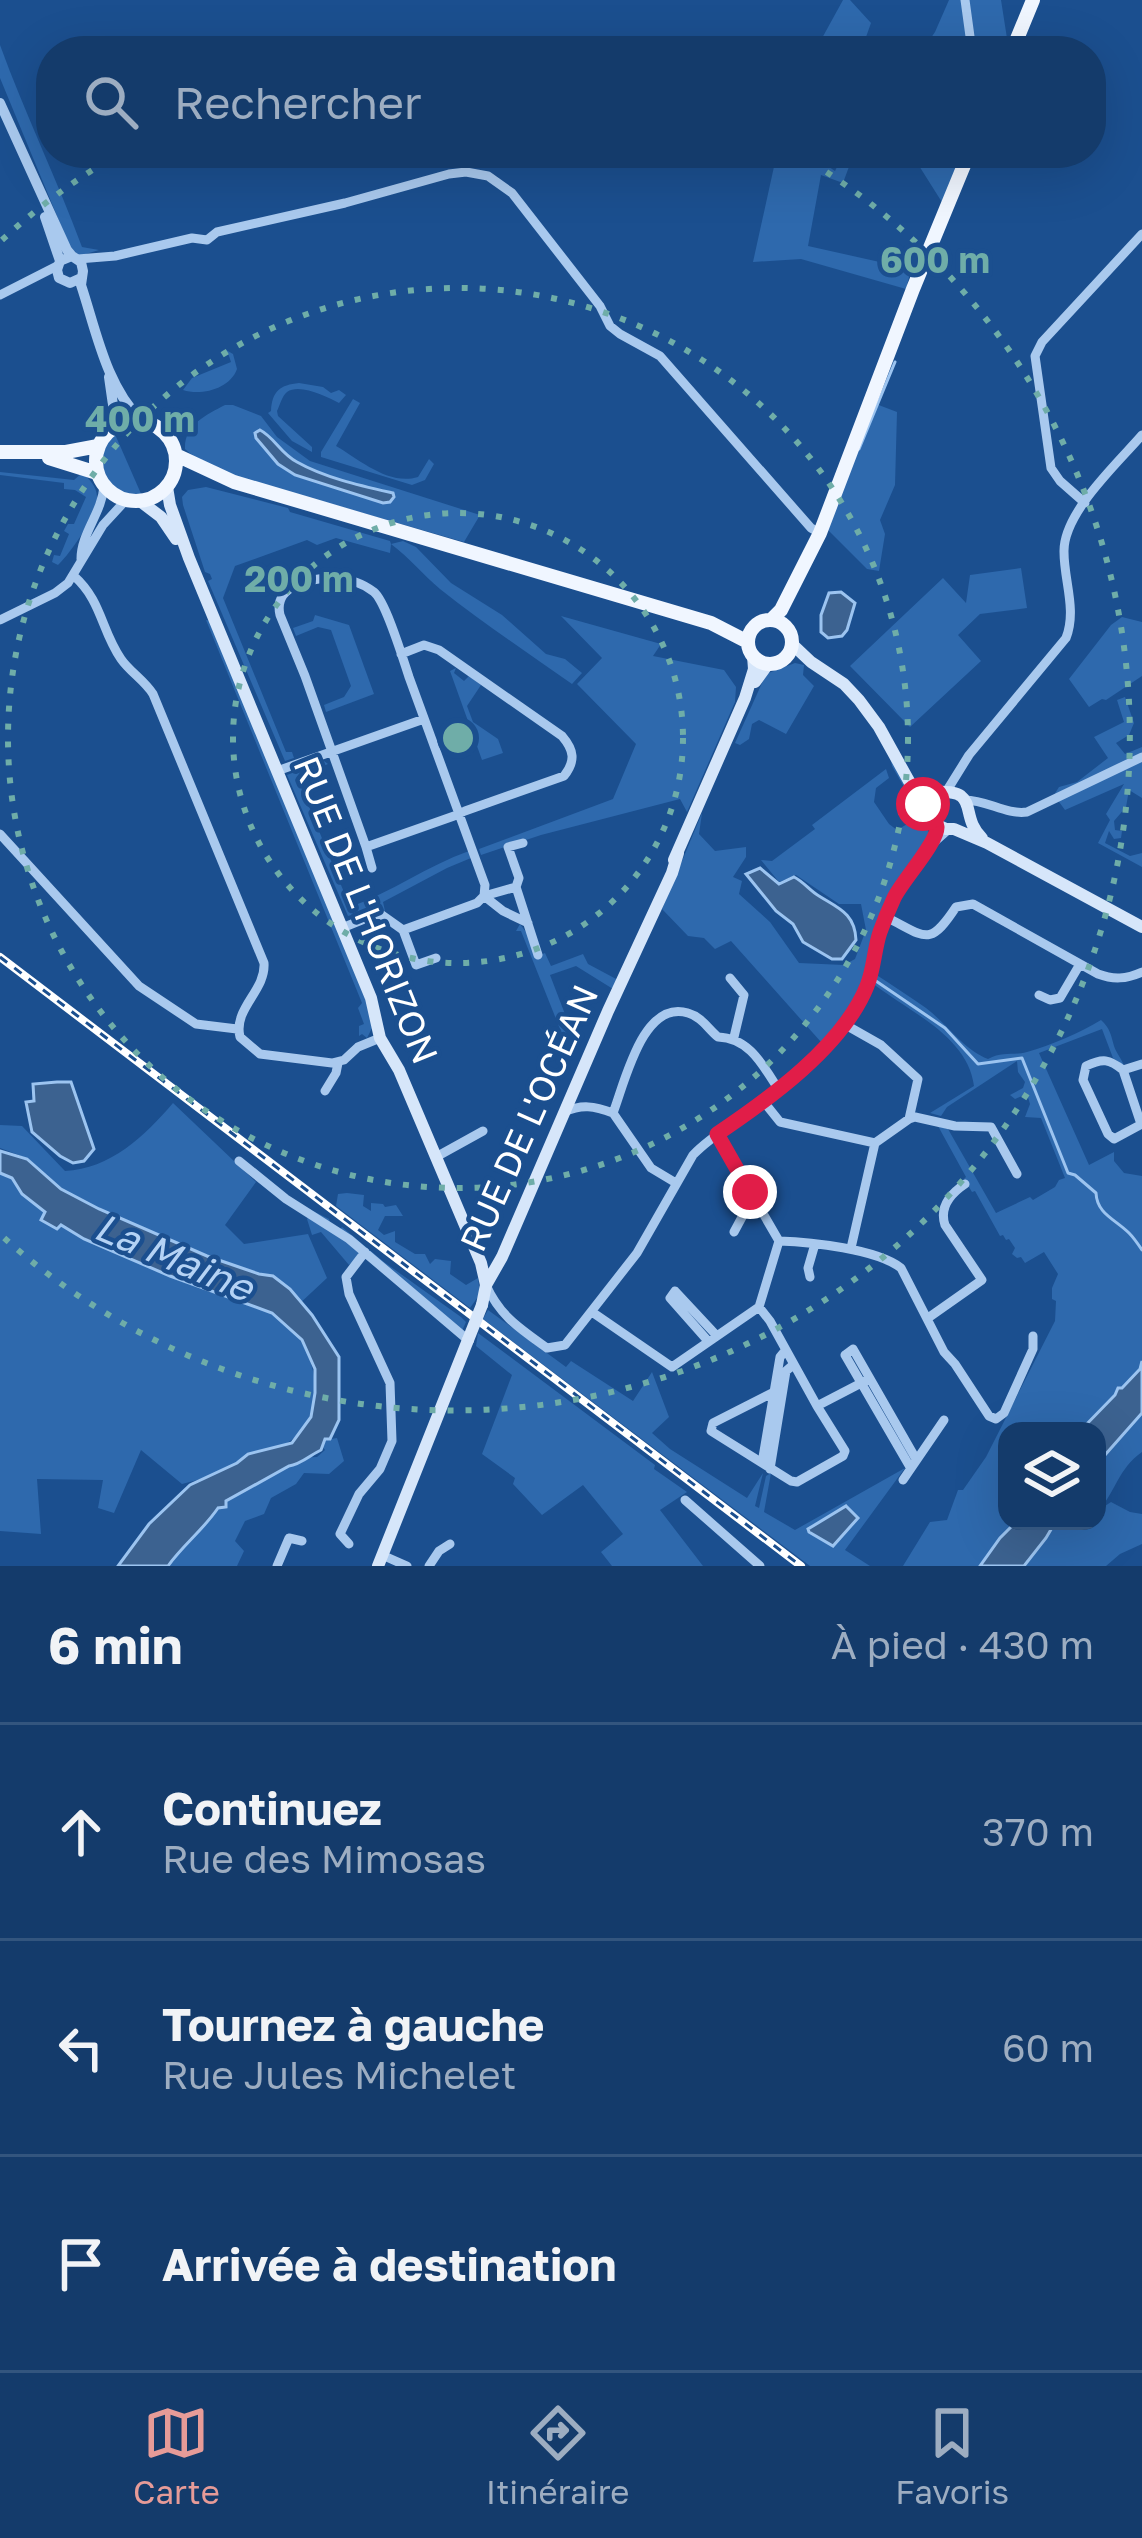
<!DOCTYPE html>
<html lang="fr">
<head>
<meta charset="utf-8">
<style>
  body { margin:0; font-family:"Golos Text",sans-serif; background:#1d4271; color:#f1f3f6 }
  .controls { position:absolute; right:36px; bottom:36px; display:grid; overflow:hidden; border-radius:24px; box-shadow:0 12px 48px #0002 }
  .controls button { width:108px; height:108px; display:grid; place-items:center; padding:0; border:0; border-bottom:3px solid #33557e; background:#143b6b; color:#f1f3f6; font:60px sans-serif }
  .stop { position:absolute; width:36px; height:36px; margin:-27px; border:9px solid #e11d48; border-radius:50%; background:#fff }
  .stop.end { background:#e11d48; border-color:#fff; box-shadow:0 3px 12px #0008 }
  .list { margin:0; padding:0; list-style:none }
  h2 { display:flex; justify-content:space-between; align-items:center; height:156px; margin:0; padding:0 48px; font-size:51px }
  h2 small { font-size:39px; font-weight:400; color:#9dadc1 }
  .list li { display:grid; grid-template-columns:78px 1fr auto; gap:36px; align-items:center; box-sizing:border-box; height:216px; padding:0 48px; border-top:3px solid #33557e }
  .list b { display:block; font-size:45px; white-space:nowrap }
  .list p { margin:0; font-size:39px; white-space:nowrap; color:#9dadc1 }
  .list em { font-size:39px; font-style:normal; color:#9dadc1 }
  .icon { flex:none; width:66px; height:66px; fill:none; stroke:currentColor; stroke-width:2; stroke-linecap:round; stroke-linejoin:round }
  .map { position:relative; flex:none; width:1142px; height:1566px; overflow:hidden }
  .search { position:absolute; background:#143b6b; box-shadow:0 12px 48px #0002; left:36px; right:36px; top:36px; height:132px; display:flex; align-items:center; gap:30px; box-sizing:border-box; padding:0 42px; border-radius:48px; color:#9dadc1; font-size:45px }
  .sheet { height:804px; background:#143b6b }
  nav { display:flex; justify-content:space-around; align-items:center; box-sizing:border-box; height:168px; border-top:3px solid #33557e; background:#143b6b; font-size:33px; color:#9dadc1 }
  nav a { display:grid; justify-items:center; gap:6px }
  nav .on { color:#e69b98 }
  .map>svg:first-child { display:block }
  .green { fill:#2e69ad; fill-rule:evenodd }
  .water { fill:#3c6290; stroke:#9cc4f0; stroke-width:3 }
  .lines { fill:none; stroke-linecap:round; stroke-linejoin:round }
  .stream { stroke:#9cc4f0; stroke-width:3 }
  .minor { stroke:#a9c9ee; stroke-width:9 }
  .tertiary { stroke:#a9c9ee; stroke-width:10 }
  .secondary { stroke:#d6e6fa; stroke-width:12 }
  .primary { stroke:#f0f6ff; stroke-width:14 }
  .rail-casing { stroke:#fff; stroke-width:8 }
  .rail { stroke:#1b4f8f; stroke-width:3; stroke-dasharray:9; stroke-linecap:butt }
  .secondary-bridge { stroke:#d6e6fa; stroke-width:12 }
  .route { stroke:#e11d48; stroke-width:15 }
  .ring { fill:none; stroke:#6fada8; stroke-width:6; stroke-dasharray:6 12 }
  .labels { text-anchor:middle; stroke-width:9; stroke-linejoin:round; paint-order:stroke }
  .street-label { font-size:36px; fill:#fff; stroke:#1b4f8f }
  .water-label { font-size:39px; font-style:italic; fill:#b5d3f5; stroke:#1b4f8f }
  .centre { fill:#6fada8; stroke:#1b4f8f; stroke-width:6 }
  .ring-label { font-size:36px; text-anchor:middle; font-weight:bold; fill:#6fada8; stroke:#1b4f8f; stroke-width:9; stroke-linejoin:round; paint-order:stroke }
</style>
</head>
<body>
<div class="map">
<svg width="1142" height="1566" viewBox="0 0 1142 1566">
  <rect width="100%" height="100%" fill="#1b4f8f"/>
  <path class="green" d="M843 0H850L871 23 861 51H826L821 40Z
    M949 0H1001L1009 51H922L935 32Z
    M0 45C25 114 57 179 82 247L99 250 79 256 69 245 0 78Z
    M777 153H826L823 163 835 171 844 153H854L843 183 821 175 808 246 911 269 906 289 801 259 753 262Z
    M921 153H967L945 207 916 161Z
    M226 350 233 354 237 369C230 389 201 396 183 390L192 378 231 362 228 353 223 354Z
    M299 383 323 387 331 393 339 390 346 395 339 403C327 397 300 383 287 392 282 396 280 405 277 411L278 416 312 447V452L292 441 268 413 271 411C272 391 280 385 299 383Z
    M353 399 360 403 336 446C360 460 389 486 418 477L429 459 434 464 425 480 412 485 321 457V452Z
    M876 404 897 412 895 485 880 520 885 534 879 571 867 569 825 527Z
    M225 405H233L261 416 277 437 310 461 480 515 464 542 244 479 193 461V456L185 449C184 425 206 415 225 405Z
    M114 432 142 496C102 495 88 461 114 432Z
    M0 472 74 480 82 473C89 478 97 487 97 497 98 515 69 555 58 565L52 562 54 555 60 556 69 534 64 531 68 524H74L86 497 75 490 64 489V483L0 475Z
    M206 487 288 508 290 512 390 541 391 544 403 541 416 547 451 583 502 615 546 654 565 659 582 673 572 684C528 653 483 623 440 589 423 575 410 558 391 544L390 553 336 538 317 545 307 540 235 566 223 598 286 752H292L294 758 285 761 208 581 212 579 210 574 205 572 183 505 182 497 188 490Z
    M1021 568 1027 608 980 614 958 635 981 661 910 727 850 666 943 578 966 603 970 575Z
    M315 615 349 625 374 694 326 712 324 705 344 697 351 686 331 630 318 627 296 636 293 628 313 621Z
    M561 616 661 644 653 656 724 670 736 687 735 702 687 812 680 799 541 835 481 855 479 849 613 799 636 744 577 684 602 658Z
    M1122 617 1142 622V676L1106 700 1102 699 1089 707 1069 679 1111 625Z
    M206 620 211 621 370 1007 373 1026 367 1038 362 1034 359 1036V1026L364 1024 358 1008 362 1003Z
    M795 663 804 665 803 675 814 686 786 734 759 720 752 724 749 739 740 745 735 743 766 674Z
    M456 668 454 673 464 681 469 676 481 685 467 706 473 722 498 739 503 753 482 760 450 671Z
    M1125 697 1134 723 1129 735 1116 743 1125 754 1142 747V798L1129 790 1126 807 1114 821 1115 830 1122 831 1121 838 1114 839 1109 831 1105 843 1130 856 1142 853V867L1098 843 1110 820 1106 814 1124 784 1065 810 1054 795 1059 787 1077 782 1108 758 1094 737 1124 722 1117 700Z
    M890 756 926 823 930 837 907 866 883 916 864 984 844 1016 821 1042 731 941 715 949 704 938 688 936 662 909 702 813 699 834 715 851 746 847V857L733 877 742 881 739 894 770 922 799 963 844 965 855 959 866 930 861 904H839L796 875 779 882 761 860 772 861 815 829 812 825 886 769 889 778 876 788 874 802 889 824 897 830 909 823 916 808 892 766Z
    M324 761 328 764 297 777 350 907C392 892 427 866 469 851L471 858 447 868 383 902 385 911 376 908 348 916 287 775Z
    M520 924 529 936 536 957 545 953 551 966 583 954 588 964 618 980 613 989 576 966 550 975 573 1035 564 1039 521 931H516Z
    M875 974C892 985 909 996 926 1008 947 1024 964 1050 988 1059 1003 1051 1012 1056 1027 1052 1051 1045 1080 1033 1101 1020 1110 1028 1111 1035 1114 1046 1116 1053 1122 1059 1124 1066L1113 1058 1102 1029 1039 1053 1089 1165 1114 1152V1161L1124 1173 1142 1176V1452C1118 1469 1116 1491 1099 1510L1111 1502 1130 1512 1142 1514V1544L1120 1554 1106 1566H903L930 1522 947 1520 958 1490H963L986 1457 1055 1321 1056 1301 1052 1299V1288L1058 1274 1044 1252 1025 1263 1021 1257 1017 1258 1012 1254 1015 1248 1009 1239 1006 1240 1003 1235 1000 1236 975 1191 972 1192 964 1179 966 1177 938 1126 948 1129 996 1213 1030 1197 1033 1200 1055 1187 1059 1180 1065 1178 1041 1118 1025 1117 1030 1104 1027 1094 1015 1099 1010 1095 1023 1088 1025 1082 1018 1072 1017 1061 947 1107 941 1116 930 1113 974 1086C968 1036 908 1011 872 983ZM1007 1431H1097V1521H1007Z
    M173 1103 256 1182 225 1225 244 1244 308 1234 327 1278 297 1306 86 1239C125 1252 165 1274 204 1290 229 1300 261 1303 282 1320 319 1349 332 1417 284 1445 274 1452 260 1449 249 1454 243 1456 239 1462 234 1465 218 1473 200 1480 182 1484L141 1450 114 1513 98 1508 103 1480 37 1479 41 1534 0 1531V1174L12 1177 21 1192 53 1182 29 1159 0 1148V1125L22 1126 65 1171C110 1169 145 1136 173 1103Z
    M347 1193 364 1195 363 1206 371 1211V1203L383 1204 385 1207 396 1205 403 1216H385L378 1230 384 1235 395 1231V1242L415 1254H425L430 1264 435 1259 451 1261 450 1274 466 1285 478 1278 480 1294 470 1308 336 1206 338 1194Z
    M313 1211 329 1219 332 1231 337 1233 342 1227 384 1262 461 1317 466 1322 462 1331 362 1253 349 1265 321 1232 312 1235 307 1219Z
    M488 1310 566 1367 571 1361 633 1401 652 1372 669 1417 652 1433 670 1449 747 1498 763 1473 755 1506 759 1508 766 1476 771 1473 764 1512 795 1530 905 1468 845 1550 870 1566H810L483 1319Z
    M478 1333 655 1465 654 1469 687 1492 660 1510 703 1566H612L601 1552 623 1534 583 1485 542 1515 513 1484 515 1478 482 1454 512 1375 476 1346Z
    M337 1438 344 1461 329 1474 304 1473 296 1484 271 1498 264 1514 245 1521 235 1541 244 1551 237 1566H158L216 1501 299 1458 317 1457 325 1450 318 1441Z"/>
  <path class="water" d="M260 430C274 437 281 454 297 462 325 478 362 486 393 493L394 497 390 502 383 503 295 475 278 464 256 438 255 433Z
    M841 592 855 603 847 630 842 636 828 638 821 632V615L829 593Z
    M760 868 779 884 794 877C804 882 810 891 819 896 838 908 855 913 856 940L842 959H832L803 942 793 924 776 911 746 874Z
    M57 1082H71L94 1149 84 1161 73 1163 60 1156 32 1132 26 1102 34 1101 33 1084Z
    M0 1151 27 1159 61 1189 99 1209 207 1256 259 1274 273 1276 290 1289 312 1315 339 1357V1420L330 1439H325L321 1450C312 1454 300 1465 289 1466L226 1501V1507L218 1508C203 1530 183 1545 168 1566H118L149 1524 190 1485 237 1463 248 1454 292 1443 311 1417 315 1393V1369L302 1340 272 1313 170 1276 84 1239 61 1225 57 1229 41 1220 45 1212 22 1194 12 1178 0 1173Z
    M1142 1361V1413L1097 1464V1431H1080L1115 1395 1118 1388H1122L1140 1369Z
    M846 1506 858 1518 833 1546 809 1532 808 1529Z
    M1017 1521H1056L1046 1538 1024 1566H980L1000 1538Z"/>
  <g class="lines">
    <path class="stream" d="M859 449 895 362
      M873 979 945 1028 978 1064 1022 1058 1068 1173 1075 1175 1096 1193C1097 1214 1115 1219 1129 1233 1134 1238 1138 1244 1142 1250"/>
    <path class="minor" d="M965 0 972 51
      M78 259 115 256 192 238 207 240 217 232 345 203 449 174 466 172 488 176 512 193 600 306 610 326 620 334 660 356 811 528 820 533
      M0 295 57 266
      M1085 503 1060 481 1051 468 1035 356 1042 342 1142 234
      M81 559C81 533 102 513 104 486
      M74 576C102 601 101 630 121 659 130 672 144 680 153 694L264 963C266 991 233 1008 240 1037L260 1054 332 1063 344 1060 358 1047 380 1038
      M0 620 55 593 68 583 103 525 126 500
      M277 771 424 719
      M946 792 969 755 1066 638C1077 610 1064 581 1064 552 1063 513 1117 464 1142 435
      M965 800C987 800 1006 815 1027 812L1142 757
      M0 834 139 986 196 1024 237 1029
      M366 847 372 868
      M516 887 519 878 508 847 523 843
      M886 917C926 937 929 948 956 907L973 904 1098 974C1114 980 1126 979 1142 972
      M528 923 503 911 484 896 516 887 538 955
      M342 928 379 913 403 930 477 903 484 896 485 885C460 816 434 746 409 677 403 659 386 602 374 592 351 574 319 575 295 586 282 592 277 602 280 615L305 676 366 847 454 816 465 811 564 776C576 761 574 750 562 736L439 650 424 645 401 654
      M403 930 416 965 436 958
      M730 978 744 995 734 1037
      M1039 995 1050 1000 1060 998 1080 964
      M844 1024 881 1045 918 1079 909 1119
      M1142 1064 1123 1070C1109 1059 1103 1058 1086 1066L1083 1080 1108 1134 1114 1139 1142 1124
      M1123 1070 1141 1124
      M325 1091 336 1073 338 1063
      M764 1102 780 1122 875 1143
      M564 1112C582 1104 594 1106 613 1113
      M717 1134 779 1241
      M436 1157 483 1131
      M239 1161 286 1199 349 1239 468 1340
      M676 1183 651 1168 613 1113C625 1082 643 999 688 1013 702 1017 708 1029 718 1037 750 1038 763 1066 779 1090
      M734 1232 748 1206 756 1200
      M779 1241C811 1242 877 1249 901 1268L944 1352 955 1364 989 1416 996 1419 1004 1413 1033 1349V1336
      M851 1248 875 1143 909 1119 915 1117 955 1126 991 1127 1017 1174
      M810 1277 808 1268 815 1244
      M486 1285C500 1316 519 1328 547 1348L565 1345 637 1253 693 1155C712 1135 737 1122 759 1105 792 1082 822 1053 846 1021 867 992 869 969 879 936 891 894 916 856 949 829
      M759 1307 770 1321 817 1406 869 1379
      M592 1312 672 1367 759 1307 779 1241
      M928 1318 982 1280 945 1225C939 1207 950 1194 965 1184
      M708 1341 670 1298 675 1291 717 1336
      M845 1355 853 1349 916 1459
      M845 1355 910 1467
      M774 1392 713 1423 711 1431 791 1481 797 1482 843 1456 845 1451 817 1406
      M762 1463 780 1357 785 1351
      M770 1469 786 1371 793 1365
      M903 1480 944 1420
      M685 1500 760 1566
      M349 1544 340 1534 359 1494 380 1469 392 1441 390 1383 349 1294 346 1277 365 1252
      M382 1555 407 1566
      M277 1566 289 1538 302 1541
      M429 1566 439 1551 450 1544"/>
    <path class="tertiary" d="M0 103 67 250 72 256
      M45 217 60 261
      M81 278 70 283 59 278 57 270 60 261 72 256 81 262 83 271 81 285C96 330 106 386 141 420
      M109 377 114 412 111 428"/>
    <path class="secondary" d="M167 487 170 505 189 558 371 998 380 1038 399 1070 481 1263 486 1285
      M140 501 161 517 176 539
      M792 644 811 662 844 684 859 700 879 727 920 801 931 811 937 825 946 829H954L987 843 1142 927
      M755 682 768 664
      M914 786C931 796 951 788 961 796 972 804 965 822 982 838
      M674 860 745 698 754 669 753 656
      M482 1305 486 1285 502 1257 608 1011 672 873 678 853
      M378 1566 468 1340"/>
    <path class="primary" d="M1012 51 1033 0
      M96 461a40 40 0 1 1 80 0a40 40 0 1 1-80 0Z
      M0 452H66L98 446
      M176 455 234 482 711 623 748 642
      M49 458 97 473
      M771 620 781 610 820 533 913 289 969 153
      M748 642a22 22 0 1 1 44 0a22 22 0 1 1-44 0Z"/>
    <g class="rail-casing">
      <path id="rail" d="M0 957 801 1566"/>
    </g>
    <use href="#rail" class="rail"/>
    <path class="secondary-bridge" d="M468 1340 482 1305"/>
  </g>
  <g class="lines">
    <path class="route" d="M750 1192 717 1134C769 1099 843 1046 867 986 874 969 874 950 880 932 884 921 889 909 894 898 902 881 938 842 937 827 936 819 929 810 923 804"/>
  </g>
  <g class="ring">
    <circle cx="458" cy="738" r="225"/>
    <circle cx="458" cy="738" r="450"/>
    <path d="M2 240A675 675 0 0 1 120 153M796 153A675 675 0 1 1 2 1236"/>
  </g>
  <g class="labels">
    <g class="street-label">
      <text transform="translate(366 910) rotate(68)" y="13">RUE DE L'HORIZON</text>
      <text transform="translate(529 1118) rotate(-66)" y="13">RUE DE L'OCÉAN</text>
    </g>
    <g class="water-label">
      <text transform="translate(174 1257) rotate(23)" y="14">La Maine</text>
    </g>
  </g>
  <circle cx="458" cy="738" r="18" class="centre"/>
  <g class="ring-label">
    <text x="935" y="273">600 m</text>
    <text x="140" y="432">400 m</text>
    <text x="299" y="592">200 m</text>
  </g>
</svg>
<div class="controls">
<button><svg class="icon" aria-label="layers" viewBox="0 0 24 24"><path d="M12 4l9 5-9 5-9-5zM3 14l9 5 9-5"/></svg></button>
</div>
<div class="stop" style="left:923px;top:804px"></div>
<div class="stop end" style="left:750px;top:1192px"></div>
<div class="search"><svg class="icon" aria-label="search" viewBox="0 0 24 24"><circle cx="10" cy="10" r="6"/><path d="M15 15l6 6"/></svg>Rechercher</div>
</div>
<section class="sheet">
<h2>6 min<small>À pied · 430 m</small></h2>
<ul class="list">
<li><svg class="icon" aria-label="ahead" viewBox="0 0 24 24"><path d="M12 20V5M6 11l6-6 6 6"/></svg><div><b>Continuez</b><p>Rue des Mimosas</p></div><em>370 m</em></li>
<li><svg class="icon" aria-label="left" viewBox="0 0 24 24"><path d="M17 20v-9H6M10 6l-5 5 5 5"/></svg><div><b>Tournez à gauche</b><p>Rue Jules Michelet</p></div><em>60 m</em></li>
<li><svg class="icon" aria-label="arrive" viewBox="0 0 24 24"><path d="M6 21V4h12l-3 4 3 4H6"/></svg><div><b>Arrivée à destination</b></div></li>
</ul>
</section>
<nav>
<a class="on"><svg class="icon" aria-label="map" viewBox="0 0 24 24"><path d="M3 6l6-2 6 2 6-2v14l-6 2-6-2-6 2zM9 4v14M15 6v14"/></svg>Carte</a>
<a><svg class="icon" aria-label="directions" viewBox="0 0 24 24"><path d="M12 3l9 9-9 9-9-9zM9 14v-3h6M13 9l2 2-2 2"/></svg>Itinéraire</a>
<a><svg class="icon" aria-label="saved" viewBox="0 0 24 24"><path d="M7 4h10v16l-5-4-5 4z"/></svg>Favoris</a>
</nav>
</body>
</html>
